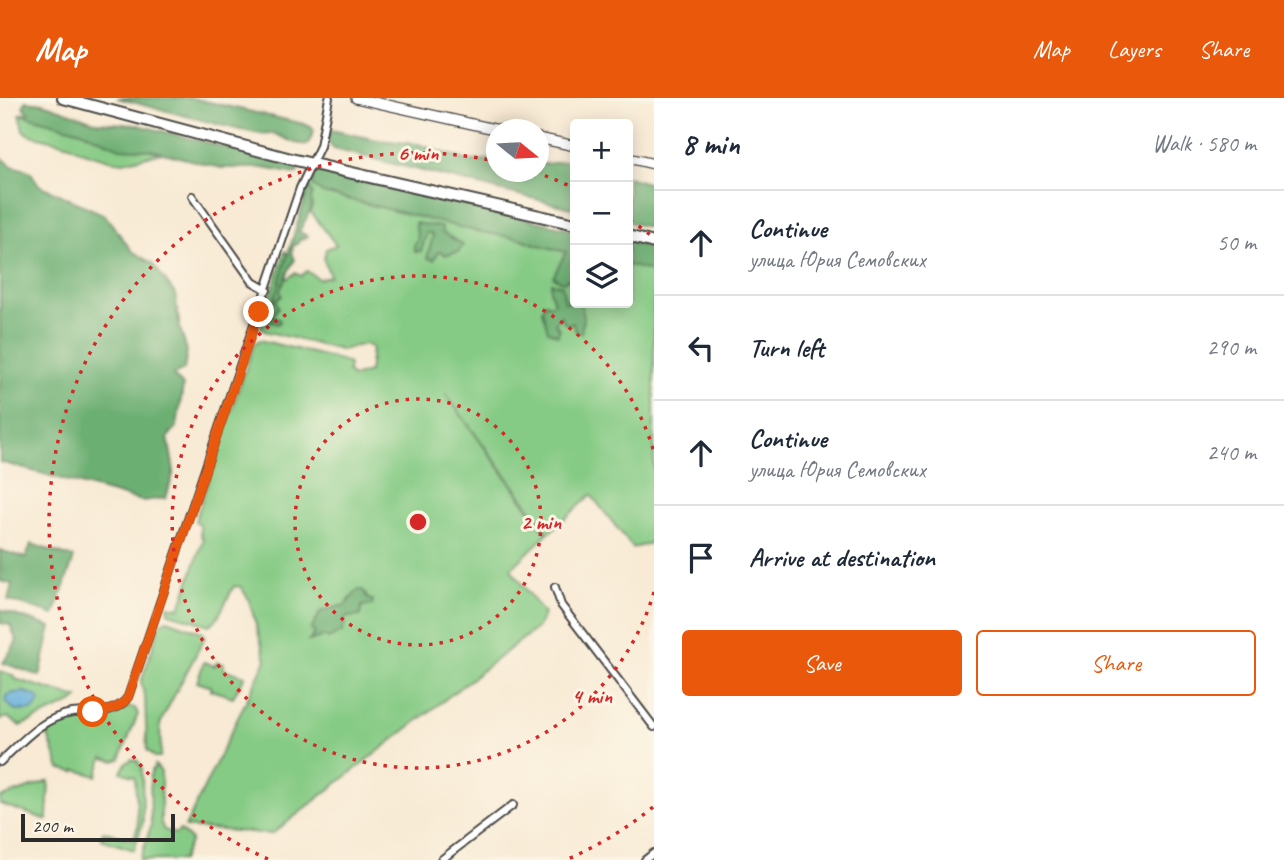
<!DOCTYPE html>
<html lang="en">
<head>
<meta charset="utf-8">
<style>
  body { margin:0; font-family:Caveat,sans-serif; background:#f6f6f7; color:#1f2937 }
  .controls { position:absolute; right:21px; top:21px; display:grid; overflow:hidden; border-radius:7px; box-shadow:0 4px 18px #0003 }
  .controls button { width:63px; height:63px; display:grid; place-items:center; padding:0; border:0; border-bottom:2px solid #e0e1e3; background:#fff; color:#1f2937; font:35px sans-serif }
  .compass { position:absolute; left:486px; top:21px; width:63px; height:63px; border-radius:50%; background:#fff; box-shadow:0 4px 18px #0003; rotate:108deg }
  .scale { position:absolute; left:21px; bottom:18px; width:154px; box-sizing:border-box; padding-left:7px; border:4px solid #2b2b2b; border-top:0; font-size:19px; line-height:24px; white-space:nowrap; color:#2b2b2b; -webkit-text-stroke:5px #fcf5e5; paint-order:stroke }
  .stop { position:absolute; width:21px; height:21px; margin:-16px; border:5px solid #ea580c; border-radius:50%; background:#fff }
  .stop.end { background:#ea580c; border-color:#fff; box-shadow:0 2px 7px #0008 }
  .list { margin:0; padding:0; list-style:none }
  h2 { display:flex; justify-content:space-between; align-items:center; height:91px; margin:0; padding:0 28px; font-size:30px }
  h2 small { font-size:23px; font-weight:400; color:#747a83 }
  .list li { display:grid; grid-template-columns:46px 1fr auto; gap:21px; align-items:center; box-sizing:border-box; height:105px; padding:0 28px; border-top:2px solid #e0e1e3 }
  .list b { display:block; font-size:26px; white-space:nowrap }
  .list p { margin:0; font-size:23px; white-space:nowrap; color:#747a83 }
  .list em { font-size:23px; font-style:normal; color:#747a83 }
  .actions { display:flex; gap:14px; padding:21px 28px }
  .actions a { flex:1; padding:16px 0; border:2px solid #ea580c; border-radius:7px; text-align:center; font-size:24px; color:#ea580c }
  .actions .main { background:#ea580c; color:#fff }
  .icon { flex:none; width:38px; height:38px; fill:none; stroke:currentColor; stroke-width:2; stroke-linecap:round; stroke-linejoin:round }
  .map { position:relative; flex:none; width:654px; height:762px; overflow:hidden }
  header { display:flex; align-items:center; gap:42px; box-sizing:border-box; height:98px; padding:0 35px; background:#ea580c; color:#fff }
  header strong { font-size:33px }
  nav { display:flex; gap:38px; margin-inline-start:auto; font-size:24px }
  main { display:flex }
  aside { flex:1; background:#fff }
  .map>svg:first-child { display:block }
  .green { fill:#86cb85; stroke:#587b58; stroke-width:2 }
  .forest { fill:#6caf72; stroke:#4c6d4e; stroke-width:2 }
  .water { fill:#63afdc; stroke:#476d84; stroke-width:2 }
  .lines { fill:none; stroke-linecap:round; stroke-linejoin:round }
  .street-casing { stroke:#4a4844; stroke-width:10 }
  .secondary-casing { stroke:#4a4844; stroke-width:12 }
  .highway-casing { stroke:#4a4844; stroke-width:14 }
  .street { stroke:#fff; stroke-width:6 }
  .secondary { stroke:#fff; stroke-width:9 }
  .highway { stroke:#fff; stroke-width:10 }
  .route { stroke:#ea580c; stroke-width:9 }
  .ring { fill:none; stroke:#d62828; stroke-width:3.5; stroke-dasharray:3.5 7 }
  .centre { fill:#d62828; stroke:#fcf5e5; stroke-width:3.5 }
  .ring-label { font-size:21px; text-anchor:middle; font-weight:bold; fill:#d62828; stroke:#fcf5e5; stroke-width:6; stroke-linejoin:round; paint-order:stroke }
</style>
</head>
<body>
<header>
<strong>Map</strong>
<nav><a>Map</a><a>Layers</a><a>Share</a></nav>
</header>
<main>
<div class="map">
<svg width="654" height="762" viewBox="0 0 654 762">
  <rect width="100%" height="100%" fill="#fcf5e5"/>
  <filter id="ink" filterUnits="userSpaceOnUse"><feTurbulence type="fractalNoise" baseFrequency=".0143" numOctaves="2"/><feDisplacementMap in="SourceGraphic" scale="14" xChannelSelector="R" yChannelSelector="G"/><feConvolveMatrix kernelMatrix="1 2 1 2 8 2 1 2 1" color-interpolation-filters="sRGB"/></filter>
  <filter id="wash" filterUnits="userSpaceOnUse"><feTurbulence type="fractalNoise" baseFrequency=".00686" numOctaves="4" result="noise"/><feDisplacementMap in="SourceGraphic" scale="28" xChannelSelector="R" yChannelSelector="G"/><feGaussianBlur stdDeviation="1.57" result="paint"/><feColorMatrix in="noise" values="0 0 0 0 0 0 0 0 0 0 0 0 0 0 0 0 0 1.4 0 .05"/><feComposite in="paint" operator="in"/></filter>
  <g filter="url(#wash)">
    <rect width="100%" height="100%" fill="#f8ead4"/>
    <path class="green" d="M20 16 161 55 123 64 109 62 80 53 70 47 31 37 23 33Z
      M317 72 575 133V205H628V146L654 152V444L633 450 591 397 549 435 445 295 547 436 511 471 544 516 538 529 272 736 185 729 266 562 249 502 241 489 234 488 217 521 209 527 169 515 168 508 180 510 203 442 200 435V426L195 423 254 246 260 242 340 262 349 266 348 274 352 279 369 274 372 250 365 246 341 252 264 233 261 228 285 153 292 162 286 176 287 181 295 175 301 178 307 173 319 181 330 178 324 162 326 151 336 147 302 102 309 78Z
      M167 522 202 534 205 539 164 617 160 627 161 655 160 659H154L147 652 145 599 141 584 161 525Z
      M204 564 215 568 217 564 224 566 223 571 245 578 233 599 211 592 212 589 197 584Z
      M0 573 15 578V581L78 600 72 605 20 628 7 619 0 622Z
      M127 609 135 610 138 616 120 661 115 663 103 660 97 678 76 672 75 674 60 671 46 632C53 629 60 625 67 623 87 616 110 624 127 609Z
      M132 661 138 663 142 670 143 724 134 752 101 741 103 733 133 742 138 728 135 679 121 674 126 665Z
      M155 667 161 674V725L164 732 176 736 180 732 191 742 182 762H140L151 728 150 677Z
      M49 683 47 722 0 706V700Z"/>
    <path class="forest" d="M117 0H192L304 26 311 29 314 33 308 47 295 45 273 35 260 36 236 31Z
      M26 3 43 5 97 24 138 27 293 66 296 68 298 74 296 76 263 70H221L152 52 120 50 81 33 20 16 29 15 23 9Z
      M331 32 378 42 418 46 469 63 496 61V74H538L539 65C552 69 559 60 575 64V111L334 51C327 45 326 41 331 32Z
      M0 58 12 68 30 73 39 87 105 117 132 153 152 165 175 196 180 230 187 253 184 272 173 277 183 288 177 328 168 339 174 373 166 400 142 403 0 364Z
      M318 73 575 132V185L568 181 563 184 553 179 566 154 535 146 522 141 475 133 323 95 313 88 314 77Z
      M628 79 654 87V131L628 124Z
      M309 88 313 96 311 101 312 109 299 134 308 138 304 141 300 140 299 145 293 148 292 155 295 162C288 169 286 183 280 192L282 198 276 202 279 210 276 212 272 219 279 221 280 224 277 226 268 222 270 214Z
      M415 125 442 129V134L463 147 458 154 445 157 442 154H438L434 162 427 160 433 138 431 135H427L421 153 415 154 414 147 418 141Z
      M628 144 654 150V174L628 167Z
      M551 185 562 187 565 204H569L568 200 572 198 575 199V205H580L584 217 581 235 576 234 573 225 565 226 561 218 555 225 559 231 558 237 548 233 542 213 545 205 551 207 554 204 550 193Z
      M31 446 74 460 54 517 8 502 12 486 0 483V452L26 460Z
      M358 492H363L368 501 373 502 372 507 362 508 360 518 346 519 342 534 328 541 324 538 309 543 315 535 311 532 321 513 345 507Z
      M0 512 51 529 40 578 3 565 17 543 10 527 0 525Z"/>
    <path class="water" d="M25 594 38 599 40 603 33 612 16 613 6 604V598L13 595Z"/>
  </g>
  <g filter="url(#ink)">
    <g class="lines">
      <g class="street-casing">
        <path id="street" d="M192 98 253 184 267 192
          M555 489 561 507 654 629
          M0 664C22 644 41 620 72 615 92 612 115 618 128 599L300 90 320 48 329 0
          M441 762 513 707
          M645 762 654 755"/>
      </g>
      <g class="secondary-casing">
        <path id="secondary" d="M356 0 499 32
          M538 40 575 48
          M628 60 654 66"/>
      </g>
      <g class="highway-casing">
        <path id="highway" d="M63 0 291 61 575 126
          M628 138 654 145"/>
      </g>
      <use href="#street" class="street"/>
      <use href="#secondary" class="secondary"/>
      <use href="#highway" class="highway"/>
    </g>
  </g>
  <g class="lines" filter="url(#ink)">
    <path class="route" d="M93 614C107 613 120 611 128 599L259 214"/>
  </g>
  <g class="ring">
    <circle cx="418" cy="424" r="123"/>
    <path d="M654 494A246 246 0 1 1 654 354"/>
    <path d="M653 709A369 369 0 0 1 568 761M268 761A369 369 0 0 1 495 63M535 74A369 369 0 0 1 574 90M630 122A369 369 0 0 1 653 139"/>
  </g>
  <circle cx="418" cy="424" r="10" class="centre"/>
  <g class="ring-label">
    <text x="418" y="62">6 min</text>
    <text x="541" y="431">2 min</text>
    <text x="592" y="605">4 min</text>
  </g>
</svg>
<div class="controls">
<button>+</button>
<button>−</button>
<button><svg class="icon" aria-label="layers" viewBox="0 0 24 24"><path d="M12 4l9 5-9 5-9-5zM3 14l9 5 9-5"/></svg></button>
</div>
<svg class="compass" viewBox="-18 -18 36 36"><path d="M0-13l5 13h-10z" fill="#e53935"/><path d="M0 13l5-13h-10z" fill="#747a83"/></svg>
<div class="scale">200 m</div>
<div class="stop" style="left:93px;top:614px"></div>
<div class="stop end" style="left:259px;top:214px"></div>
</div>
<aside>
<h2>8 min<small>Walk · 580 m</small></h2>
<ul class="list">
<li><svg class="icon" aria-label="ahead" viewBox="0 0 24 24"><path d="M12 20V5M6 11l6-6 6 6"/></svg><div><b>Continue</b><p>улица Юрия Семовских</p></div><em>50 m</em></li>
<li><svg class="icon" aria-label="left" viewBox="0 0 24 24"><path d="M17 20v-9H6M10 6l-5 5 5 5"/></svg><div><b>Turn left</b></div><em>290 m</em></li>
<li><svg class="icon" aria-label="ahead" viewBox="0 0 24 24"><path d="M12 20V5M6 11l6-6 6 6"/></svg><div><b>Continue</b><p>улица Юрия Семовских</p></div><em>240 m</em></li>
<li><svg class="icon" aria-label="arrive" viewBox="0 0 24 24"><path d="M6 21V4h12l-3 4 3 4H6"/></svg><div><b>Arrive at destination</b></div></li>
</ul>
<div class="actions"><a class="main">Save</a><a>Share</a></div>
</aside>
</main>
</body>
</html>
